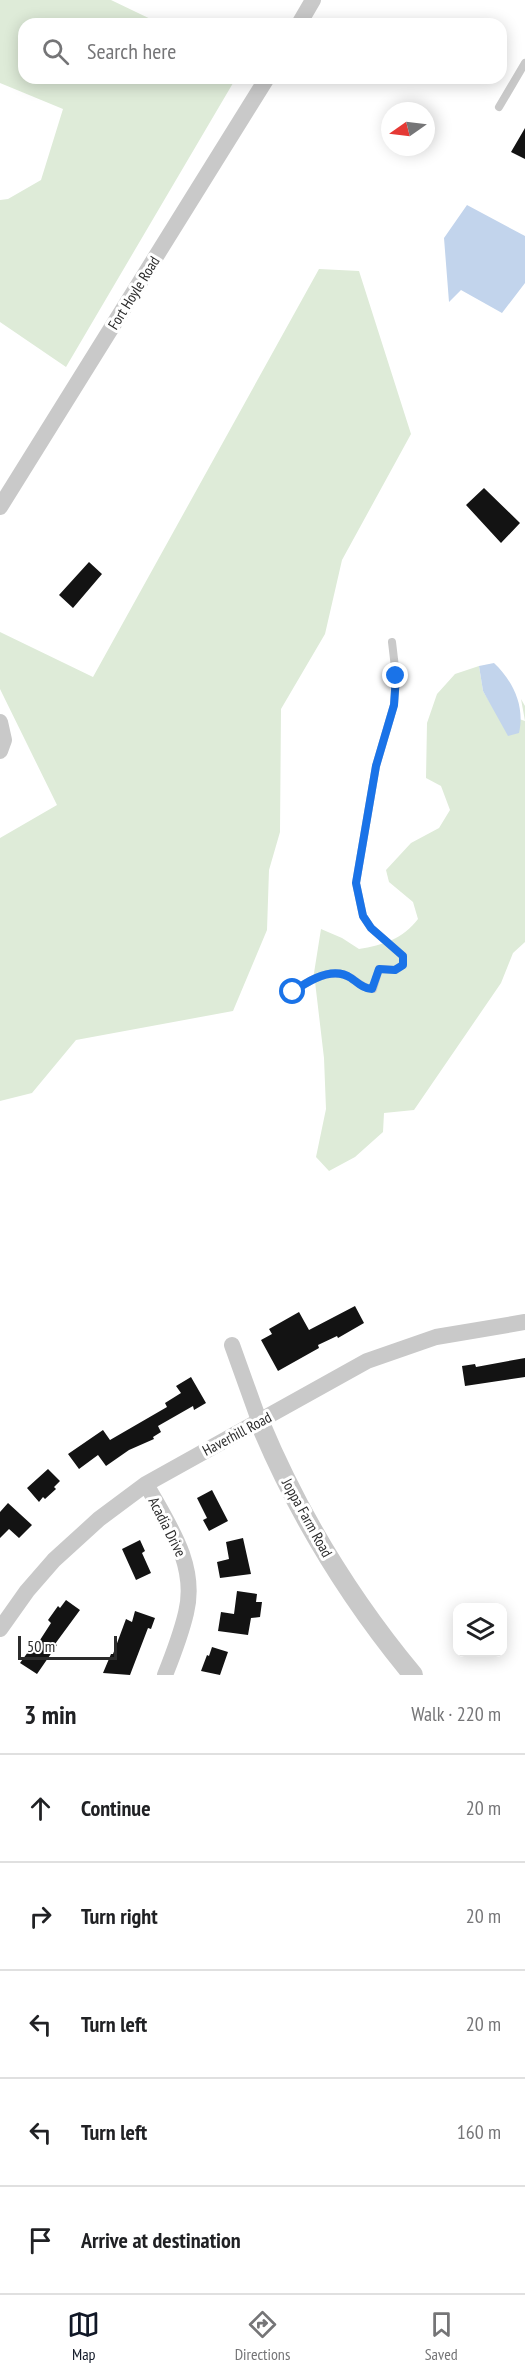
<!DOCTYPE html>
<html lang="en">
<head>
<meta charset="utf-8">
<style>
  body { margin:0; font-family:"PT Sans Narrow",sans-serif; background:#f6f6f6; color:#202124 }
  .controls { position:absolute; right:18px; bottom:18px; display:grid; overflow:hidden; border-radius:12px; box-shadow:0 3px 15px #0003 }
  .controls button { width:54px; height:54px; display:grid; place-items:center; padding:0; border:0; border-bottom:2px solid #e0e0e0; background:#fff; color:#202124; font:30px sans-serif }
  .compass { position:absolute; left:381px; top:102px; width:54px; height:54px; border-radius:50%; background:#fff; box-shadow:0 3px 15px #0003; rotate:256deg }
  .scale { position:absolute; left:18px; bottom:15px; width:99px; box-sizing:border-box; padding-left:6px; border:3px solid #2c2c2c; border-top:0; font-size:16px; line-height:21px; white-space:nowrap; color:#2c2c2c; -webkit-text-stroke:4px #fff; paint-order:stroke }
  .stop { position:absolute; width:18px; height:18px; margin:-14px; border:4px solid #1a73e8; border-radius:50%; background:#fff }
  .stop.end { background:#1a73e8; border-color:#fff; box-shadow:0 2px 6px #0008 }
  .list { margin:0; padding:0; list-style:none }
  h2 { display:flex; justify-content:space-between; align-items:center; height:78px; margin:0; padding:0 24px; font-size:26px }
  h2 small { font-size:20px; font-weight:400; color:#757577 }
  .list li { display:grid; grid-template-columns:39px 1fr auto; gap:18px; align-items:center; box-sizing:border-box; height:108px; padding:0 24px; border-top:2px solid #e0e0e0 }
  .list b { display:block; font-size:22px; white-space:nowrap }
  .list em { font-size:20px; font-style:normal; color:#757577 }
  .icon { flex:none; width:33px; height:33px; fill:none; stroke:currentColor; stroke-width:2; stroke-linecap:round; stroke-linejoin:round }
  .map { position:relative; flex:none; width:525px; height:1675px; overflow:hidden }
  .search { position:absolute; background:#fff; box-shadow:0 3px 15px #0003; left:18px; right:18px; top:18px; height:66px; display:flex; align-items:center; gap:15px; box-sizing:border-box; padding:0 21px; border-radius:18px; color:#757577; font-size:22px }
  .sheet { height:618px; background:#fff }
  nav { display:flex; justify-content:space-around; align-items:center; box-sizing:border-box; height:84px; border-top:2px solid #e0e0e0; background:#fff; font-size:16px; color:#757577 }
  nav a { display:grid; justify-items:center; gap:3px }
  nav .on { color:#111827 }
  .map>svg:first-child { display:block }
  .green { fill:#deebd8 }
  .water { fill:#c2d4ec }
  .building { fill:#131313 }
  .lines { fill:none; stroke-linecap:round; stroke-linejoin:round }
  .service { stroke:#c9c9c9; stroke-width:8 }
  .minor { stroke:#c9c9c9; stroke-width:16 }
  .tertiary { stroke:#c9c9c9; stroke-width:20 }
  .route { stroke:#1a73e8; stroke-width:8 }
  .labels { text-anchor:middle; stroke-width:6; stroke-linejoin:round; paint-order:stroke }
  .street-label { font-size:15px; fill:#2c2c2c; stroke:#fff }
</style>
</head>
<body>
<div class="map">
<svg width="525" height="1675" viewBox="0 0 525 1675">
  <rect width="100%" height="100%" fill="#fff"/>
  <path class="green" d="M0 0H111L161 24H24V78H236L66 367 0 322V200L8 199 41 180 63 109 0 83Z
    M319 269 359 271 411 434 342 560 325 634 281 709 280 832 269 870 267 930 233 1011 76 1040 32 1093 0 1101V838L57 805 0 689V632L93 677Z
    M479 666 483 691 495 711 525 721 521 699 525 706V942L513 953 501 983 414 1110 384 1113 383 1132 355 1157 329 1171 316 1157 326 1109 324 1058 314 973 321 929 342 938 359 949C383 945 403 939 418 919L413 902 389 882 386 870 411 843 439 828 450 810 441 786 426 778 427 723 437 694 455 674Z"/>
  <path class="water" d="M467 205 525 236V283L502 313 461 290 449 302 444 238Z
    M494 663C514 682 525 707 519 733L508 736 483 691 479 666Z"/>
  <path class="building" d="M525 128V159L511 152Z
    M484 488 520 523 501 543 466 505Z
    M89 562 102 574 73 608 59 595Z
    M355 1306 364 1323 338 1338 337 1336 318 1345 319 1348 278 1371 261 1340 272 1334 269 1329 299 1312 309 1330Z
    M525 1358V1377L465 1386 462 1366 475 1364 476 1367Z
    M191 1377 206 1403 194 1410 193 1406 158 1426 161 1432 153 1437 154 1439 129 1450 106 1466 98 1455 79 1469 68 1454 103 1430 110 1440 167 1407 165 1403 181 1393 176 1386Z
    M48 1469 60 1481 54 1487 56 1489 45 1499 43 1497 39 1502 27 1488Z
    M212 1490 228 1521 209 1531 203 1520 207 1518 197 1498Z
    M8 1503 32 1525 19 1538 9 1529 0 1538V1512Z
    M243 1538 251 1574 220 1578 217 1562 229 1559 226 1542Z
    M140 1540 145 1551 142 1553 151 1573 136 1580 122 1549Z
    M237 1591 257 1594 256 1602H262L260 1617 251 1618 248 1635 218 1631 221 1612 234 1614Z
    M66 1600 80 1610 55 1644 57 1645 37 1674 20 1663 28 1652 31 1654 51 1623 48 1620 58 1606 60 1608Z
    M135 1611 155 1618 151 1629 148 1628 130 1675 103 1673 111 1654H113L126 1619 132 1622Z
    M212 1647 228 1652 220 1675 201 1671 207 1655 209 1656Z"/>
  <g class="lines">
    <path class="service" d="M499 107 525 63
      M293 992C309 980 333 966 351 978 359 983 364 989 373 989L379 969 395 970 403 965V956L371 928 363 916 356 883 376 766 394 705 396 676 392 642"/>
    <path class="minor" d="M299 24 313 0
      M0 507 267 78
      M0 722 4 740 0 751
      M232 1345 260 1423
      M146 1484C168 1524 198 1565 186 1613 181 1634 173 1655 165 1675
      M0 1629 27 1591 54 1560 99 1519 146 1484 367 1361 436 1337 525 1322"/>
    <path class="tertiary" d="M260 1423C298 1514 350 1599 413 1675"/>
  </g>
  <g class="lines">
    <path class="route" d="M293 992C309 980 333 966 351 978 358 983 364 989 372 989L379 969 395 970 403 965V956L371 928 363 916 356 883 376 766 394 705 396 676"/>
  </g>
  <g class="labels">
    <g class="street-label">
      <text transform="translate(134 293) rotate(-58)" y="5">Fort Hoyle Road</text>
      <text transform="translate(237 1434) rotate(-28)" y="5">Haverhill Road</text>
      <text transform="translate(307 1518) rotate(61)" y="5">Joppa Farm Road</text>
      <text transform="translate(167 1527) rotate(63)" y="5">Acadia Drive</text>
    </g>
  </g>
</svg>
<div class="controls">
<button><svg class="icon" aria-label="layers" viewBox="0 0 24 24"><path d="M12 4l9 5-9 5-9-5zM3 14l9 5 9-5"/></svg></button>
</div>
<svg class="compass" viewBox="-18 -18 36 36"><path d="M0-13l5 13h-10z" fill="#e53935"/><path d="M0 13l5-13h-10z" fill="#757577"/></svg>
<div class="scale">50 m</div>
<div class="stop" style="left:293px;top:992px"></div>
<div class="stop end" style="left:396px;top:676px"></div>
<div class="search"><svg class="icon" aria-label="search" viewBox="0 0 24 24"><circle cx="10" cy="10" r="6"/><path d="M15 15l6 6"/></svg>Search here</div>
</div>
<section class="sheet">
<h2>3 min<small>Walk · 220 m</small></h2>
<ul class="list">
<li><svg class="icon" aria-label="ahead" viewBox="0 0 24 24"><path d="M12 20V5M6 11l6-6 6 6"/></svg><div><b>Continue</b></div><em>20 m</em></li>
<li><svg class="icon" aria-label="right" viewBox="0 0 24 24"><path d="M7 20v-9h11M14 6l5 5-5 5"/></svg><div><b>Turn right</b></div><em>20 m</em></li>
<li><svg class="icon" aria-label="left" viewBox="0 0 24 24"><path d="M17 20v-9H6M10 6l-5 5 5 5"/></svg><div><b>Turn left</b></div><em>20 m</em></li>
<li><svg class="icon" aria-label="left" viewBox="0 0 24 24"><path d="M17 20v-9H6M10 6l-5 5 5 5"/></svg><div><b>Turn left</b></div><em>160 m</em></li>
<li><svg class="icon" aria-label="arrive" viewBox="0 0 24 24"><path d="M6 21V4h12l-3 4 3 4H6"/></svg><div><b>Arrive at destination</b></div></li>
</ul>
</section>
<nav>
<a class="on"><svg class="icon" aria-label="map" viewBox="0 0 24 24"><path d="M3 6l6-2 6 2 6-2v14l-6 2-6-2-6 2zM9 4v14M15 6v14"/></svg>Map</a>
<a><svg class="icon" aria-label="directions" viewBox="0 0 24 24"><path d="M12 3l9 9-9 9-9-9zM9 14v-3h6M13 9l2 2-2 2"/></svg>Directions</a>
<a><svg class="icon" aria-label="saved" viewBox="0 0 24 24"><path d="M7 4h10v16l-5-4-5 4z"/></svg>Saved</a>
</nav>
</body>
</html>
